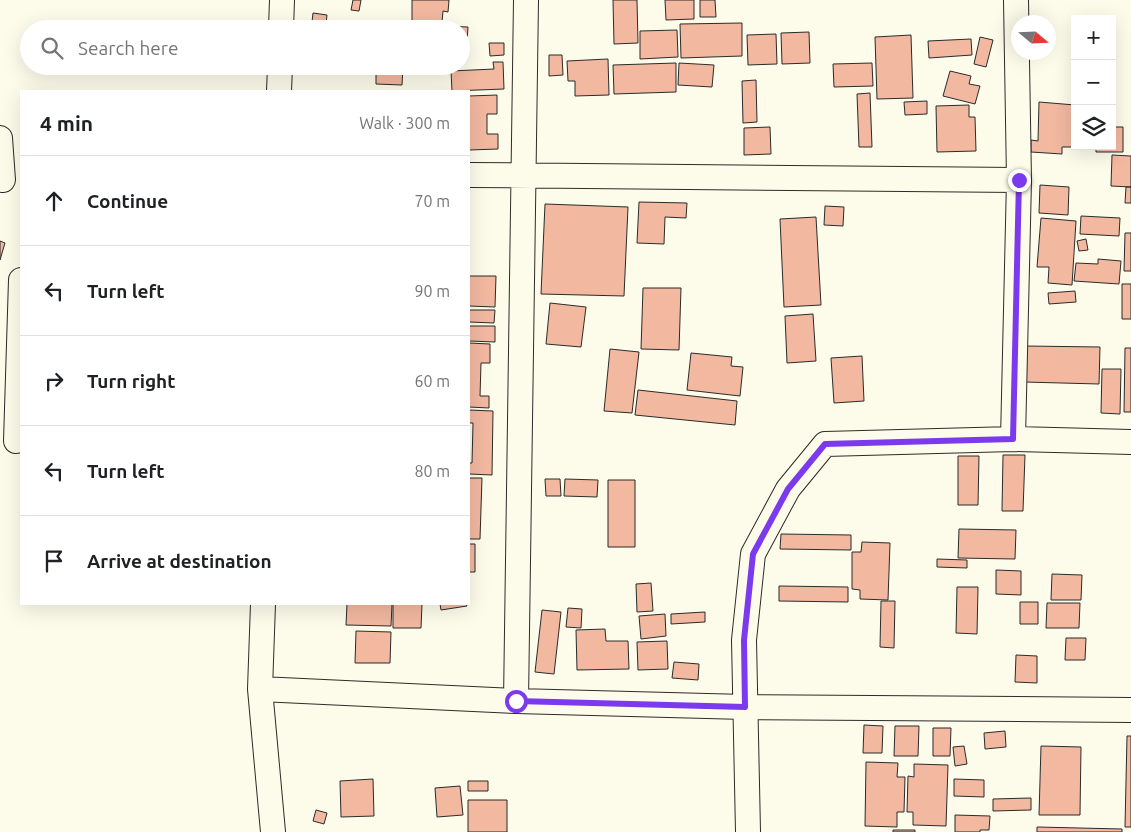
<!DOCTYPE html>
<html lang="en">
<head>
<meta charset="utf-8">
<style>
  body { margin:0; font-family:Ubuntu,sans-serif; background:#f2f2f2; color:#202124 }
  .controls { position:absolute; right:15px; top:15px; display:grid; overflow:hidden; border-radius:0px; box-shadow:0 5px 20px #0002 }
  .controls button { width:45px; height:45px; display:grid; place-items:center; padding:0; border:0; border-bottom:1px solid #e0e0e0; background:#fff; color:#202124; font:25px sans-serif }
  .compass { position:absolute; left:1011px; top:15px; width:45px; height:45px; border-radius:50%; background:#fff; box-shadow:0 5px 20px #0002; rotate:109deg }
  .stop { position:absolute; width:15px; height:15px; margin:-11px; border:4px solid #7c3aed; border-radius:50%; background:#fff }
  .stop.end { background:#7c3aed; border-color:#fff; box-shadow:0 1px 5px #0008 }
  .list { margin:0; padding:0; list-style:none }
  h2 { display:flex; justify-content:space-between; align-items:center; height:65px; margin:0; padding:0 20px; font-size:21px }
  h2 small { font-size:16px; font-weight:400; color:#757577 }
  .list li { display:grid; grid-template-columns:32px 1fr auto; gap:15px; align-items:center; box-sizing:border-box; height:90px; padding:0 20px; border-top:1px solid #e0e0e0 }
  .list b { display:block; font-size:19px; white-space:nowrap }
  .list em { font-size:16px; font-style:normal; color:#757577 }
  .icon { flex:none; width:28px; height:28px; fill:none; stroke:currentColor; stroke-width:2; stroke-linecap:round; stroke-linejoin:round }
  .map { position:relative; flex:none; width:1131px; height:832px; overflow:hidden }
  .search { position:absolute; background:#fff; box-shadow:0 5px 20px #0002; left:20px; top:20px; width:450px; height:55px; display:flex; align-items:center; gap:12px; box-sizing:border-box; padding:0 18px; border-radius:28px; color:#757577; font-size:19px }
  .panel { position:absolute; background:#fff; box-shadow:0 5px 20px #0002; left:20px; top:90px; width:450px; height:515px; border-radius:0px }
  .map>svg:first-child { display:block }
  .building { fill:#f2b8a0; stroke:#2b2b2b }
  .lines { fill:none; stroke-linecap:round; stroke-linejoin:round }
  .minor-casing { stroke:#2b2b2b; stroke-width:26 }
  .minor { stroke:#fdfbea; stroke-width:24 }
  .route { stroke:#7c3aed; stroke-width:6 }
</style>
</head>
<body>
<div class="map">
<svg width="1131" height="832" viewBox="0 0 1131 832">
  <rect width="100%" height="100%" fill="#fdfbea"/>
  <path class="building" d="M353 0H361L359 11 351 10Z
    M412 0H449L448 12 443 11 442 22 412 21Z
    M613 0H637L638 43 614 44Z
    M665 0H694V19L666 20Z
    M700 0H715L716 17H700Z
    M313 13 327 15 326 24 312 22Z
    M323 22 373 26V29H323Z
    M742 23V56L681 58 680 24Z
    M439 26 468 27 467 42 461 41V29H440Z
    M677 30 678 57 640 59V31Z
    M809 32 810 63 782 64 781 33Z
    M776 34 777 64 748 65 747 35Z
    M911 35 913 98 877 99 875 37Z
    M980 37 993 40 986 67 974 64Z
    M971 39 972 55 929 58 928 41Z
    M489 43H504V55L490 56Z
    M549 55H562L563 75 549 76Z
    M608 59 609 95 575 96V81H568L567 61Z
    M493 62H503L504 89 452 91 451 71 494 69Z
    M676 63V92L614 94 613 65Z
    M679 63 714 65 712 87 678 85Z
    M872 63 873 86 834 87 833 64Z
    M376 66H403L402 85 376 84Z
    M439 66H449V71H439Z
    M950 71 971 76 969 84 980 86 975 104 943 96Z
    M756 80 757 122 743 123 742 81Z
    M870 93 872 147H859L857 94Z
    M497 95V114H487V134H498V149L469 150V96Z
    M927 101V114L905 115 904 102Z
    M1039 102 1075 105V147H1062V154L1031 152V140L1038 141Z
    M969 105V117H975L976 151 937 152 936 106Z
    M770 127 771 154 744 155V128Z
    M1112 127H1123V152H1096V146H1112Z
    M1112 155 1131 156V187L1111 186Z
    M1040 185 1069 187 1068 215 1039 213Z
    M1126 187H1131V203H1125Z
    M639 202 687 203 686 218 665 217 664 244 637 243Z
    M545 204 628 207 624 296 541 294Z
    M825 206 844 207 843 226 824 225Z
    M1081 216 1120 218 1119 236 1080 234Z
    M816 217 821 305 784 307 780 219Z
    M1041 218 1076 221 1072 285 1048 283 1049 267H1037Z
    M1125 233H1131V271H1124Z
    M1086 239 1088 250 1079 251 1077 241Z
    M0 241 5 243 0 260Z
    M1098 259 1121 261 1119 284 1074 281 1076 263 1098 264Z
    M469 276H496L495 307 469 306Z
    M1122 284H1131V319H1122Z
    M643 288H681L679 350 641 349Z
    M1075 291 1076 302 1049 304 1048 293Z
    M550 303 586 307 581 347 546 344Z
    M469 310H495L494 323 469 322Z
    M813 314 816 361 787 363 785 316Z
    M469 326H495V342L469 341Z
    M469 343 490 344V363H481L480 396H489V408L469 407Z
    M1025 346 1100 347 1099 384 1024 382Z
    M1125 348H1131V412H1124Z
    M610 349 639 352 632 413 604 411Z
    M691 353 732 357 731 366 743 367 740 396 687 390Z
    M862 356 864 401 834 403 831 358Z
    M1102 369H1121L1120 414 1101 413Z
    M638 390 737 401 735 425 635 415Z
    M469 410 493 411 492 475 469 474V463H472L473 423H469Z
    M1003 455H1025L1023 511H1002Z
    M958 456H979L978 505H958Z
    M469 478H482L480 539H469Z
    M545 479H560L561 496H546Z
    M565 479 598 480 597 497 564 496Z
    M608 480H635V547H608Z
    M959 529 1016 530 1015 559 958 558Z
    M781 534 851 535V550L780 549Z
    M862 542 890 543 888 600 860 599V590L852 589V552H861Z
    M469 544H475V572H469Z
    M937 559 967 560V568L937 567Z
    M996 570 1021 571V595L996 594Z
    M1052 574 1082 575 1081 600H1051Z
    M651 583 653 611 637 612 636 584Z
    M779 586 848 587V602L779 601Z
    M957 587H978L977 634 956 633Z
    M881 601H895L894 648 880 647Z
    M1020 602H1038V624H1020Z
    M1047 603H1080L1079 628H1046Z
    M347 604H392L391 626 346 625Z
    M393 604H422L421 628H393Z
    M440 604H466L467 606 441 610Z
    M568 608 582 609 581 628 566 627Z
    M542 610 561 612 554 674 535 672Z
    M705 612V622L671 624V614Z
    M665 614 666 636 641 639 639 616Z
    M605 629 606 641H628L629 669 577 670 576 630Z
    M356 631 391 632 390 663H355Z
    M1066 638H1086L1085 660H1065Z
    M667 641 668 669 638 670 637 642Z
    M1016 655 1037 656V683L1015 682Z
    M674 662 699 664 698 680 672 678Z
    M864 725 883 726 882 753H863Z
    M895 726H919L918 756H894Z
    M933 728H951L950 756H933Z
    M1005 731 1006 747 985 749 984 733Z
    M1127 736H1131V827H1125Z
    M964 746 967 764 955 766 953 747Z
    M1041 746 1081 747 1080 815H1039Z
    M866 762 898 763 897 777H905L904 812H897V827L865 826Z
    M914 764 948 765 946 826 913 825V812H907L908 776 914 777Z
    M373 779 374 816 341 817 340 781Z
    M954 779 984 780V797L954 796Z
    M468 781H488V791H468Z
    M460 786 463 815 437 817 435 788Z
    M1031 798V810L993 811V799Z
    M468 800H507V832H468Z
    M316 810 327 813 324 824 313 821Z
    M955 815 990 816 989 830H980V832H955Z
    M1037 827 1122 829V832H1037Z
    M893 830H915V832H893Z"/>
  <g class="lines">
    <g class="minor-casing">
      <path id="minor" d="M281 29 282 0
        M279 91 280 66
        M0 138 3 180
        M469 175 1019 180
        M1013 439 1019 180 1016 0
        M16 441 21 280
        M263 604 260 689 273 832
        M260 689 516 701 745 707 1131 710
        M516 701 526 0
        M748 832 744 640 753 554 788 489 825 444 1013 439 1131 442"/>
    </g>
    <use href="#minor" class="minor"/>
  </g>
  <g class="lines">
    <path class="route" d="M516 701 745 707 744 640 753 554 788 489 825 444 1013 439 1019 180"/>
  </g>
</svg>
<div class="controls">
<button>+</button>
<button>−</button>
<button><svg class="icon" aria-label="layers" viewBox="0 0 24 24"><path d="M12 4l9 5-9 5-9-5zM3 14l9 5 9-5"/></svg></button>
</div>
<svg class="compass" viewBox="-18 -18 36 36"><path d="M0-13l5 13h-10z" fill="#e53935"/><path d="M0 13l5-13h-10z" fill="#757577"/></svg>
<div class="stop" style="left:516px;top:701px"></div>
<div class="stop end" style="left:1019px;top:180px"></div>
<div class="search"><svg class="icon" aria-label="search" viewBox="0 0 24 24"><circle cx="10" cy="10" r="6"/><path d="M15 15l6 6"/></svg>Search here</div>
<section class="panel">
<h2>4 min<small>Walk · 300 m</small></h2>
<ul class="list">
<li><svg class="icon" aria-label="ahead" viewBox="0 0 24 24"><path d="M12 20V5M6 11l6-6 6 6"/></svg><div><b>Continue</b></div><em>70 m</em></li>
<li><svg class="icon" aria-label="left" viewBox="0 0 24 24"><path d="M17 20v-9H6M10 6l-5 5 5 5"/></svg><div><b>Turn left</b></div><em>90 m</em></li>
<li><svg class="icon" aria-label="right" viewBox="0 0 24 24"><path d="M7 20v-9h11M14 6l5 5-5 5"/></svg><div><b>Turn right</b></div><em>60 m</em></li>
<li><svg class="icon" aria-label="left" viewBox="0 0 24 24"><path d="M17 20v-9H6M10 6l-5 5 5 5"/></svg><div><b>Turn left</b></div><em>80 m</em></li>
<li><svg class="icon" aria-label="arrive" viewBox="0 0 24 24"><path d="M6 21V4h12l-3 4 3 4H6"/></svg><div><b>Arrive at destination</b></div></li>
</ul>
</section>
</div>
</body>
</html>
